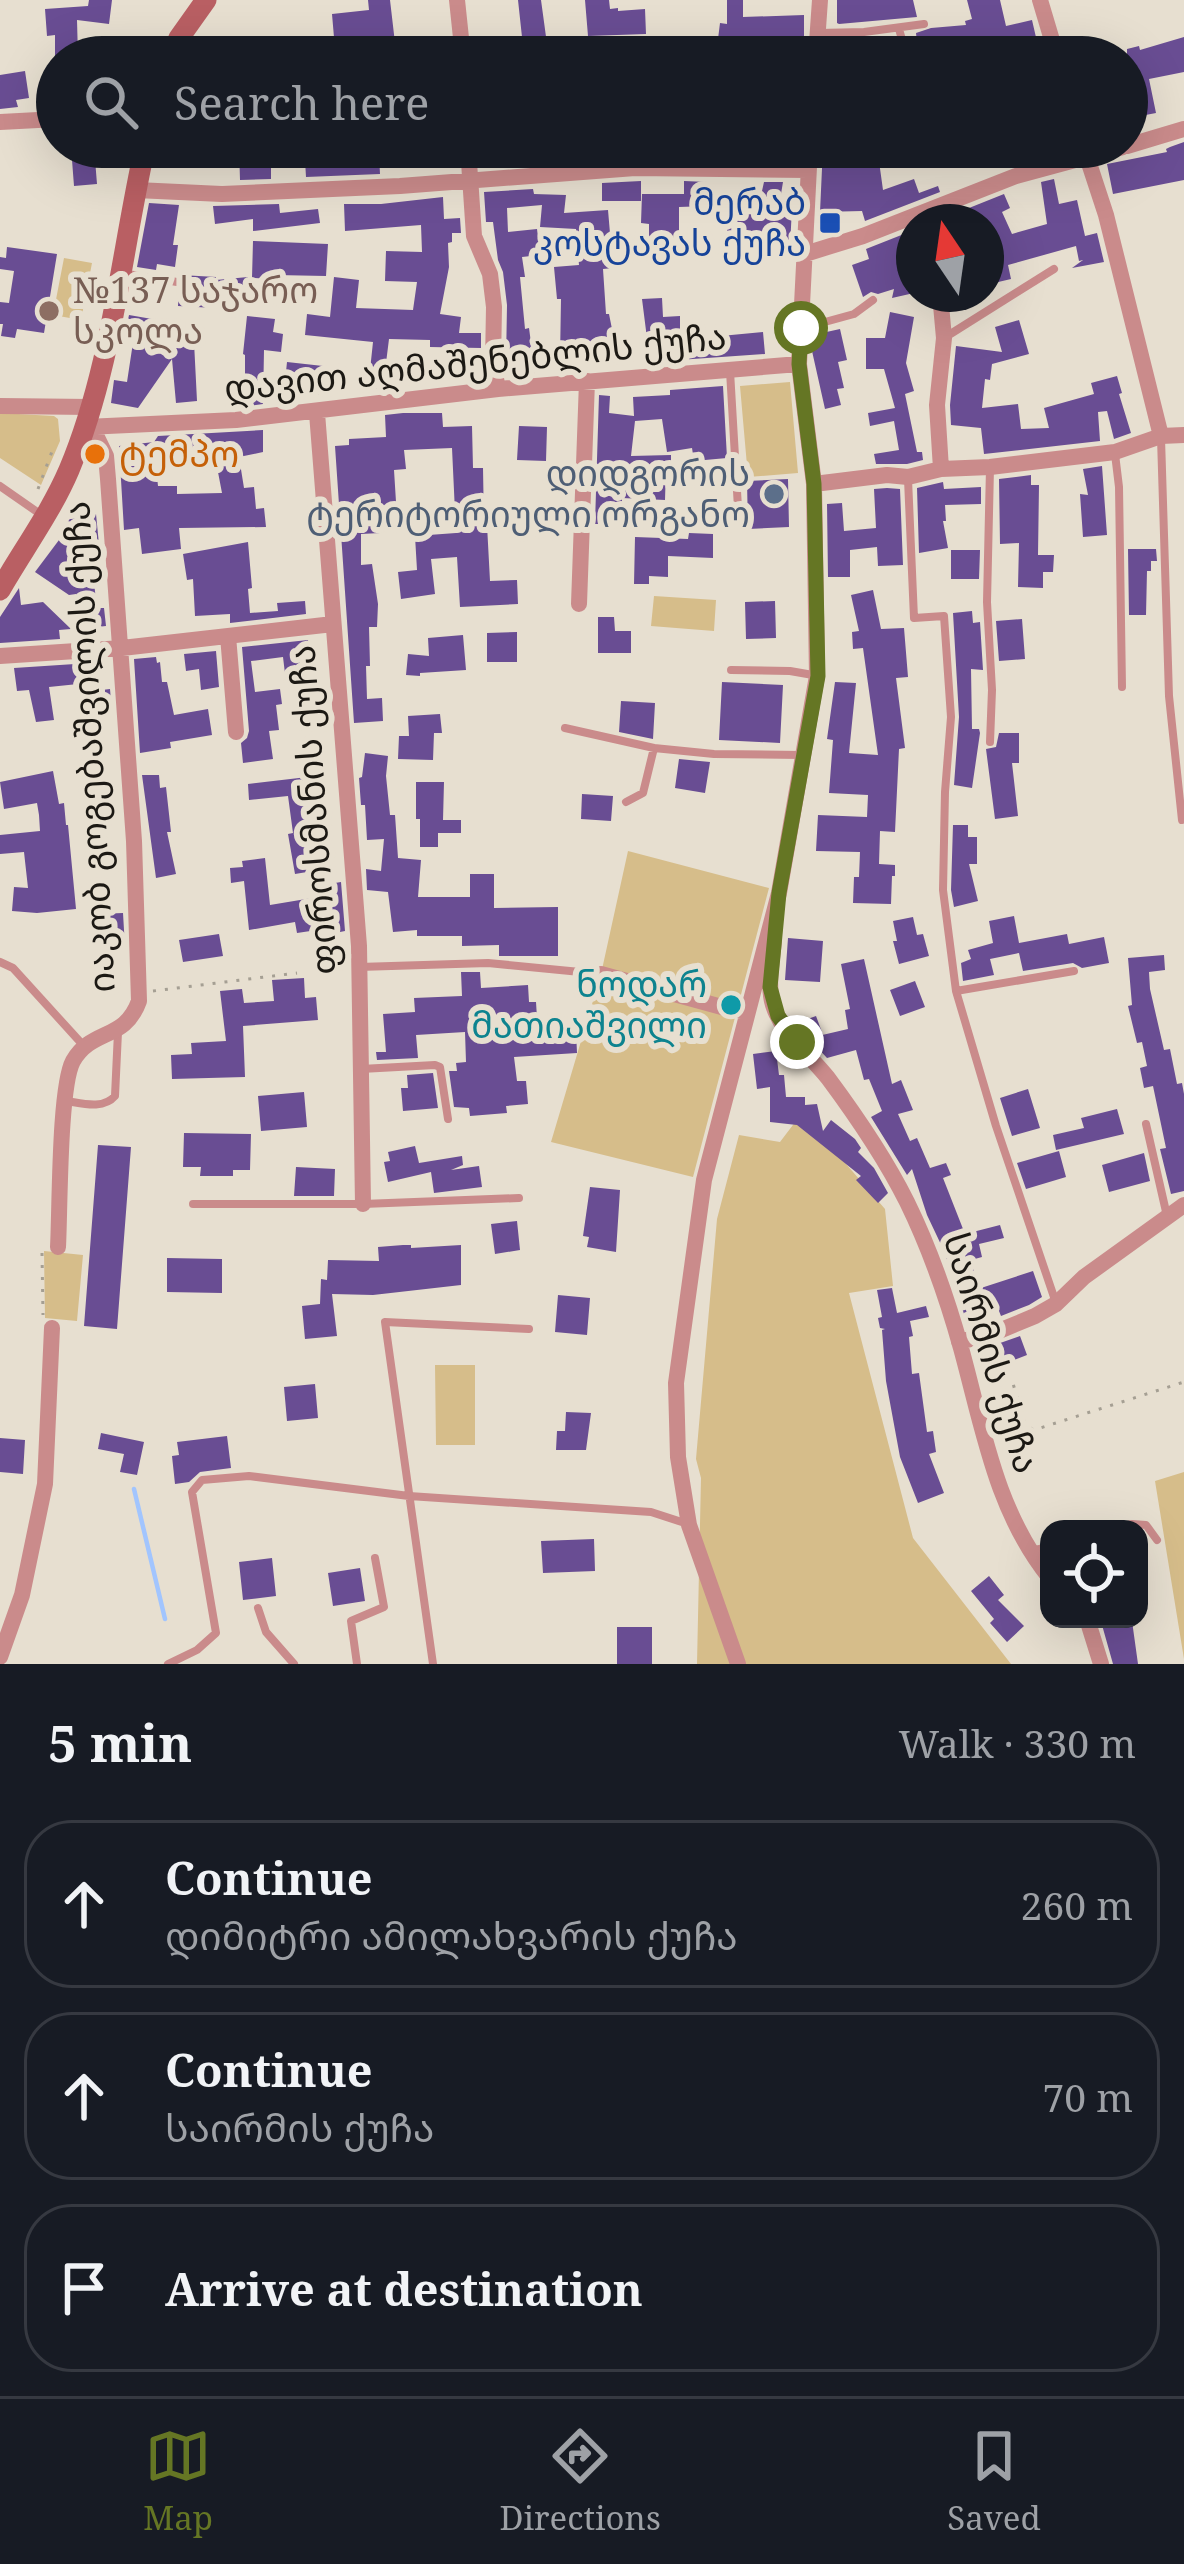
<!DOCTYPE html>
<html lang="en">
<head>
<meta charset="utf-8">
<style>
  body { margin:0; font-family:"Noto Serif","Noto Sans Georgian",serif; background:#20242c; color:#f1f3f6 }
  .controls { position:absolute; right:36px; bottom:36px; display:grid; overflow:hidden; border-radius:24px; box-shadow:0 12px 48px #0002 }
  .controls button { width:108px; height:108px; display:grid; place-items:center; padding:0; border:0; border-bottom:3px solid #363941; background:#171b24; color:#f1f3f6; font:60px sans-serif }
  .compass { position:absolute; left:896px; top:204px; width:108px; height:108px; border-radius:50%; background:#171b24; box-shadow:0 12px 48px #0002; rotate:347deg }
  .stop { position:absolute; width:36px; height:36px; margin:-27px; border:9px solid #657624; border-radius:50%; background:#fff }
  .stop.end { background:#657624; border-color:#fff; box-shadow:0 3px 12px #0008 }
  .list { margin:0; padding:0; list-style:none }
  h2 { display:flex; justify-content:space-between; align-items:center; height:156px; margin:0; padding:0 48px; font-size:51px }
  h2 small { font-size:39px; font-weight:400; color:#9ea1a6 }
  .list li { display:grid; grid-template-columns:78px 1fr auto; gap:36px; align-items:center; box-sizing:border-box; height:168px; margin:0 24px 24px; padding:0 24px; border:3px solid #363941; border-radius:48px }
  .list b { display:block; font-size:45px; white-space:nowrap }
  .list p { margin:0; font-size:39px; white-space:nowrap; color:#9ea1a6 }
  .list em { font-size:39px; font-style:normal; color:#9ea1a6 }
  .icon { flex:none; width:66px; height:66px; fill:none; stroke:currentColor; stroke-width:2; stroke-linecap:round; stroke-linejoin:round }
  .map { position:relative; flex:none; width:1184px; height:1664px; overflow:hidden }
  .search { position:absolute; background:#171b24; box-shadow:0 12px 48px #0002; left:36px; right:36px; top:36px; height:132px; display:flex; align-items:center; gap:30px; box-sizing:border-box; padding:0 42px; border-radius:66px; color:#9ea1a6; font-size:45px }
  .sheet { height:732px; background:#171b24 }
  nav { display:flex; justify-content:space-around; align-items:center; box-sizing:border-box; height:168px; border-top:3px solid #363941; background:#171b24; font-size:33px; color:#9ea1a6 }
  nav a { display:grid; justify-items:center; gap:6px }
  nav .on { color:#657624 }
  .map>svg:first-child { display:block }
  .green { fill:#d6bd8a }
  .lines { fill:none; stroke-linecap:round; stroke-linejoin:round }
  .stream { stroke:#a2c5fe; stroke-width:4.5 }
  .building { fill:#694d93; fill-rule:evenodd }
  .path { stroke:#a59f93; stroke-width:3; stroke-dasharray:3 9; stroke-linecap:butt }
  .lane { stroke:#ca8b8b; stroke-width:8 }
  .street { stroke:#ca8b8b; stroke-width:16 }
  .secondary { stroke:#b95f63; stroke-width:21 }
  .route { stroke:#657624; stroke-width:15 }
  .transit-dot { fill:#1a4fb4; stroke:#e7dfd0; stroke-width:4.5 }
  .education-dot { fill:#8d6e63; stroke:#e7dfd0; stroke-width:4.5 }
  .food-dot { fill:#e8710a; stroke:#e7dfd0; stroke-width:4.5 }
  .service-dot { fill:#5c6f8a; stroke:#e7dfd0; stroke-width:4.5 }
  .culture-dot { fill:#0f9aa8; stroke:#e7dfd0; stroke-width:4.5 }
  .labels { text-anchor:middle; stroke-width:12; stroke-linejoin:round; paint-order:stroke }
  .transit-label { font-size:36px; fill:#164399; stroke:#e7dfd0; text-anchor:end }
  .education-label { font-size:36px; fill:#785e54; stroke:#e7dfd0; text-anchor:start }
  .street-label { font-size:36px; fill:#1c1914; stroke:#e7dfd0 }
  .food-label { font-size:36px; fill:#c56008; stroke:#e7dfd0; text-anchor:start }
  .service-label { font-size:36px; fill:#4e5e75; stroke:#e7dfd0; text-anchor:end }
  .culture-label { font-size:36px; fill:#0d838f; stroke:#e7dfd0; text-anchor:end }
</style>
</head>
<body>
<div class="map">
<svg width="1184" height="1664" viewBox="0 0 1184 1664">
  <rect width="100%" height="100%" fill="#e7dfd0"/>
  <path class="green" d="M64 258 92 263 81 320 53 315Z
    M790 382 798 473 748 477 740 386Z
    M0 413 54 416 58 419 60 441 41 485 0 458Z
    M654 596 716 600 714 631 651 626Z
    M628 851 769 888 693 1177 551 1142 601 974Z
    M802 1113 885 1209 893 1286 849 1293 913 1538 1011 1664H697L701 1478 696 1459 717 1219 739 1135 780 1142Z
    M44 1251 83 1255 77 1321 45 1318Z
    M435 1365H475V1445H436Z
    M1184 1472V1659L1155 1481Z"/>
  <g class="lines">
    <path class="stream" d="M134 1489 165 1619"/>
  </g>
  <path class="building" d="M89 0H112L109 24 77 20 78 57H55V35L47 36 45 9 88 6Z
    M368 0H390L395 43 335 49 332 14 369 10Z
    M518 0H541L547 44 576 39 579 57H485V38L522 37Z
    M585 0H609L610 9 618 8V11L645 9 646 34 588 36Z
    M727 0H743V17L804 15V43H774V37L749 38 746 57H715L716 50 693 47 695 36 718 39 720 23 727 24Z
    M837 0H913L917 17 839 24 837 23Z
    M967 0H1000L1006 26 1032 20 1038 46 1008 53 1009 57H951L949 49 918 51 916 33 931 28 966 25 965 21 972 19Z
    M1184 37V72L1149 79 1156 113 1130 118 1127 102V49L1139 46 1140 50Z
    M25 71 29 98 16 100 18 107 0 109V75Z
    M1184 142V180L1113 194 1107 164 1167 152 1166 149 1170 147Z
    M71 147H94L97 184 74 186Z
    M239 147H274L275 167H271V179L240 180Z
    M542 147H614V157L542 162Z
    M823 147H877L883 190 914 179 919 193 938 186 940 192 865 221 862 211 820 212Z
    M379 154 380 174 306 177 305 160Z
    M1054 179 1059 204 1077 200 1085 236 1097 233 1104 262 1072 268 1083 260 1079 261 1076 246 1008 265 1011 279 994 283 986 252V222H934L1004 194 1010 208 1002 212 1012 234 1047 224 1041 182Z
    M641 181V201H602V183Z
    M684 181 707 182V206L679 207V258H649V224L641 223 642 194H684Z
    M764 182H783L779 206 792 207 790 247 726 242 730 207 758 209Z
    M533 189 534 194 566 195 564 213 608 210 613 268 603 269 606 314H609L613 334H617L616 347 560 358 561 299H557L554 267 579 265 576 229 540 227 542 205 507 208 508 232 537 229 540 255 522 257 525 277H520L525 329 529 328 535 373 508 375 506 362 507 305 503 272 498 260 493 222H486L484 192Z
    M443 197 444 219 460 218 461 233H452V242L448 243 449 267 440 314 461 317 459 333H481V348L430 347V340L389 339 385 371H392L389 389H368L373 342 305 335 307 314 330 317 334 277 359 280 356 308 413 310 417 282 385 281 386 251 422 252 421 225 345 231 344 204H381Z
    M149 203 179 205 173 245H178L175 267 157 264 156 270 137 267Z
    M279 204 280 213 318 209 320 223 253 231V219L215 224 213 206Z
    M909 232 914 244V261L908 264 914 293 892 298 894 289 878 294 871 292 863 297 852 265 869 259 866 249Z
    M253 241 328 244 326 276 276 275V279L252 278Z
    M7 247 57 254 44 333 17 329 15 338 1 336 3 324H0V302L9 303 14 271 0 269V257L6 258Z
    M181 275 216 277V280L248 277 250 301 215 304V308L178 306 179 290 185 282Z
    M662 298 663 317 680 316V334H689V339L763 332 765 354 650 362 642 299Z
    M890 312 914 317 906 363 914 391 905 394 917 452H922L923 460 907 464H876L874 454 899 450 894 421 870 426 868 413 895 408 884 369H866V338H885Z
    M129 315 152 319 148 340 178 345V342H194L197 401 176 403 172 359 138 408 111 403 114 380 127 382 134 336 125 334Z
    M247 316 275 319 273 332 283 334 281 352 264 350 263 404 248 406 245 389V355L243 354Z
    M1019 320 1029 354 992 364 990 380 985 379 982 408 1018 404 1021 429 1049 428 1044 408 1094 394 1091 383 1117 376 1122 393 1119 394 1131 433 1114 439 1107 411 1098 412 1100 441 984 454 981 428 951 425 950 405 956 346 1002 352 995 327Z
    M840 329 847 360 838 362 844 388 837 389 841 405 825 409 812 351 813 335Z
    M287 362 323 366 320 394 283 401Z
    M723 386 727 458 694 461 692 448 667 452 662 419 635 421 631 456 671 455V466H666L665 500 622 498V524H595L599 395 610 396 609 413 634 416 633 397 670 395V390Z
    M403 413H442L443 427 472 426 473 468H483L484 525H487L490 581 517 580 518 604 460 607 457 557 431 559 435 594 401 599 398 572 417 570 415 536 456 533 452 448 404 450 406 469 394 470 397 518H381L380 533 361 534V565L372 564 378 604 377 627H369L370 666H366L367 699 382 698 383 721 354 723 335 446 349 445V439L386 437 385 415Z
    M519 426 547 427 546 461 517 460Z
    M263 430V452L239 457 244 488 254 487 256 509 264 508 266 527 179 528 181 549 142 554 139 528 124 530 119 446 154 442 158 436ZM213 446 222 493 177 494V486H158L155 458 180 456 179 450Z
    M1102 466 1107 535 1083 537 1080 494 1088 495 1083 469Z
    M1031 475V485H1039L1038 555H1054L1053 572H1043V588L1018 587 1019 543 1000 544 999 479Z
    M788 479 789 527 748 529 747 481Z
    M943 482 944 489 981 487V504L945 505 946 521H943L948 548 919 553 917 488Z
    M887 488 900 489 903 565 878 566 877 547 850 550V577H828L827 504 842 503 844 531 876 528 874 489Z
    M96 514 101 565 91 558 97 608H104L106 626 78 629 76 594 69 595 35 572 62 536 59 534 72 516Z
    M689 533 713 534V558L668 556V577L649 576V584H634L635 537 688 539Z
    M248 542 252 588 248 589 250 613 278 611 277 603 305 601 306 614 230 623V614L195 616 193 579 187 580 183 554Z
    M1128 549H1156L1157 561H1151V571H1147L1146 615H1129Z
    M951 550H980L979 579H951Z
    M19 588 21 605 43 602 71 629 59 630 60 639 0 643V617Z
    M873 590 881 629 904 628 908 677 896 678 905 748 899 749 895 832 880 831 879 864 895 865V876H892L891 904 853 903 854 877H859L860 852 816 851 818 815 867 817 868 795 829 793 833 740 827 739 835 682 856 683 849 753 878 755 863 648 853 649 852 632 859 631 851 595Z
    M775 601 776 638 746 639 745 602Z
    M972 611 973 623 980 622 983 670 971 669 972 729H979L980 733 972 788 954 785 959 717 953 613Z
    M598 617H614L615 631H631V653H598Z
    M1022 619 1025 659 999 661 996 621Z
    M517 632V662H487V633Z
    M463 635 466 670 420 673V676L406 675 408 654 429 656 428 638Z
    M308 640 314 679 286 682 283 657 251 661 255 692 280 689 282 704 276 705 279 730 269 731 273 759 243 763 241 743 247 738 249 731 242 647Z
    M216 651 219 687 201 690 199 669 186 671 184 654Z
    M156 657 157 663 160 662 162 682H167L174 715 208 709 212 735 170 742 171 748 140 753 134 659Z
    M91 663 94 691 110 689 112 713 85 716 80 664Z
    M75 664 78 684 49 687 54 720 36 722 29 690 17 691 14 668Z
    M722 682 783 685 780 743 719 740Z
    M621 701 655 703 653 739 619 732Z
    M440 714 442 733H434L433 760 398 759 399 736H409L408 716Z
    M999 733H1019V763H1012L1018 816 995 819 986 749 996 747Z
    M365 753 388 756 386 776 390 815H395L398 858 421 860 418 897H470V874H494V908L558 907V956H499V945L462 946V936H417V930L393 932 388 892 367 890 366 869 381 871 384 839 367 840 365 805H361L359 778 362 777Z
    M679 759 710 762 705 793 675 788Z
    M53 771 59 804 64 803 66 825H68L76 909 37 913 12 911 14 887 28 888 24 852 0 854V835L40 831 39 815 37 803 4 809 0 782Z
    M142 775H159L160 788 166 787 171 832H167L176 874 156 878Z
    M316 776 321 816 317 817 329 884 341 882 345 931 325 935 324 929 297 933 295 922 249 930 244 881 231 883 230 868 243 867 242 861 265 858 270 905 312 898 307 872 295 874 288 834 293 833 288 796 249 800 248 784Z
    M416 782H444L443 820H461V833H438V847H420V819H416Z
    M582 794 613 796 611 821 581 819Z
    M953 825H968V837H977V864H969L978 901 954 907 951 890Z
    M123 913 125 947 118 952 102 953 98 914Z
    M1014 916 1019 943 1067 934 1069 944 1104 937 1109 963 1082 968 1073 963 1023 971 1019 953 990 959 994 975 963 981 961 963 971 959 968 950 993 943 989 921Z
    M913 917 917 935 923 934 929 956 899 964 893 941H897L893 921Z
    M219 934 223 956 183 962 179 940Z
    M788 938 823 941 820 982 785 980Z
    M1164 955 1165 970 1149 972 1150 989 1164 1050 1170 1049 1177 1084 1182 1083 1184 1094V1191L1171 1194 1160 1149 1166 1148 1153 1086 1144 1088 1140 1068 1147 1066 1142 1042 1137 1043 1128 1006 1132 1005 1128 958Z
    M864 959 892 1084 901 1080 913 1110 898 1114 910 1141 917 1138 930 1168 946 1163 951 1175 943 1178 965 1234 1000 1225 1004 1238 979 1244 982 1257 971 1260 977 1284 980 1283 981 1288 1033 1271 1042 1297 1029 1305 1001 1316 997 1306 964 1314 945 1253 927 1215 912 1169 907 1175 871 1117 882 1111 869 1079 864 1080 856 1050 827 1058 815 1045 814 1038 810 1039 807 1036 802 1021 816 1016 823 1035 818 1036 848 1029 845 1010 850 1009 841 964Z
    M461 972H480L481 988 528 985 529 1002H536L538 1034 576 1031 577 1053 514 1057 517 1081H526L528 1104 506 1106 507 1113 470 1116 469 1108 454 1107 449 1071H457L456 1063 466 1062 465 1032 416 1035 418 1058 377 1060 376 1052H386L383 1014 415 1012 414 998 462 996Z
    M304 978 305 998 316 997 318 1020 243 1026 245 1077 172 1079 171 1055 192 1054 191 1043 226 1041 220 991 242 989 244 1003 274 1001 272 980Z
    M915 981 925 1007 900 1016 890 990Z
    M776 1051 779 1075H784L786 1097H805V1105L817 1104 823 1131 831 1120 855 1139 861 1148 858 1152 874 1168 888 1193 878 1203 856 1180 861 1176 797 1125 770 1122V1087L757 1089 753 1054Z
    M433 1073 438 1108 403 1111 401 1088H408L407 1075Z
    M1028 1089 1040 1128 1012 1136 1000 1098Z
    M304 1092 307 1127 261 1131 258 1096Z
    M1117 1109 1124 1134 1056 1150 1053 1135 1084 1128 1081 1118Z
    M184 1133 251 1134 250 1170H233V1176H200L201 1167H183Z
    M98 1145 131 1147 117 1329 84 1326Z
    M415 1146 419 1163 462 1156 463 1165 451 1170 479 1166 482 1187 434 1193 431 1172 388 1182 384 1162 390 1161 388 1152Z
    M1059 1151 1066 1177 1026 1189 1017 1163Z
    M1144 1153 1150 1181 1109 1192 1102 1165Z
    M296 1167 335 1169 334 1196H294Z
    M590 1187 620 1190 616 1252 587 1247 589 1237 583 1236Z
    M517 1221 520 1250 495 1254 491 1224Z
    M403 1245H411V1248L461 1245V1285L373 1295 332 1294 337 1336 305 1339 302 1306 320 1304 321 1279 327 1280 328 1260 379 1261 378 1247Z
    M167 1258 222 1259V1293L167 1292Z
    M892 1288 897 1313 926 1306 929 1317 910 1321 913 1336 909 1337 912 1374 919 1373 927 1432 933 1431 936 1452 929 1454 944 1493 918 1503 900 1457 886 1381 882 1330 885 1329 880 1328 878 1318 882 1317 877 1290Z
    M558 1295 590 1298 587 1335 555 1332Z
    M1020 1336 1027 1355 991 1369 983 1349Z
    M315 1384 318 1418 287 1421 284 1387Z
    M566 1412 591 1413 586 1450H556L557 1431H565Z
    M101 1433 144 1442 137 1475 120 1472 124 1454 98 1449Z
    M227 1436 231 1468 200 1472 189 1482 175 1484 172 1456 179 1455 177 1442Z
    M0 1438 25 1440 23 1474 0 1472Z
    M594 1539 595 1571 543 1573 541 1541Z
    M272 1558 276 1596 243 1600 239 1562Z
    M360 1568 365 1601 333 1606 328 1573Z
    M989 1576 1004 1595 998 1600 1024 1626 1007 1642 990 1623 994 1619 971 1591Z
    M1132 1621 1138 1664H1113L1102 1625Z
    M617 1627H652V1664H617Z"/>
  <g class="lines">
    <path class="path" d="M38 489 54 446
      M153 991 297 973
      M42 1253 43 1315
      M983 1377 1002 1374 1012 1380 1025 1425 1034 1430 1184 1382"/>
    <path class="lane" d="M899 29 907 57
      M819 33 864 32 924 24
      M121 273 177 282
      M803 328 854 314 873 300
      M944 338 1054 269
      M730 371 738 508
      M1161 438 1169 696 1182 820
      M1115 454 1119 487 1122 687
      M908 479 914 618 944 616 951 717 945 792 943 890 956 991 996 1126 1056 1303
      M0 486 43 516
      M731 670 790 671 813 675
      M565 728 654 748 714 754 801 755
      M990 742 992 690 987 602 990 468
      M626 802 643 793 654 748
      M0 962 13 968 83 1045
      M359 967 488 963 601 974
      M956 991 1074 971
      M361 1069 435 1065 440 1067 448 1119
      M66 1101C81 1103 103 1110 115 1096L118 1032
      M1146 1124 1167 1216
      M193 1204H363L519 1198
      M1111 1529 1132 1524 1146 1525 1157 1540
      M1030 1551 1049 1547
      M258 1608 266 1632 294 1664
      M168 1664 197 1650 216 1633 192 1492 202 1480 249 1476 409 1496 651 1512 688 1524
      M357 1664 351 1621 384 1607 375 1558
      M433 1664 385 1322 529 1329"/>
    <path class="street" d="M457 0 463 57
      M1040 0 1057 57
      M816 57 820 0
      M0 122 57 119
      M1127 146 1184 129
      M468 147 474 236 490 274 494 307 493 363 498 389
      M1084 148 1106 215 1161 436
      M136 190 222 194 400 186 635 168 808 170
      M805 254 863 236 1016 176 1123 147
      M940 294 944 338 937 405 941 469
      M0 406 91 407
      M317 413 359 946 363 1204
      M86 427 236 420 498 389 799 364
      M814 484 887 475 908 477 941 469 990 467 1115 452 1161 436 1184 435
      M579 604 587 381
      M228 636 236 732
      M0 656 122 648 333 624
      M774 941C772 962 767 985 773 1005 782 1034 810 1055 828 1078 857 1117 885 1158 907 1202 930 1249 947 1298 961 1348 983 1428 996 1511 1049 1577
      M601 974 729 1009 746 1011
      M58 1247C60 1211 59 1087 73 1061 92 1028 125 1041 139 1001L134 841 108 479 106 456 93 429
      M959 1342 994 1333 1035 1316 1056 1304 1084 1277 1184 1205
      M1087 1619 1101 1664
      M0 1657 22 1595 45 1484 52 1328
      M738 1664 689 1525 678 1457 676 1383 704 1180 779 893 817 676 814 484 799 364 810 147"/>
    <path class="secondary" d="M171 57 179 38 206 0
      M0 590C23 550 51 512 69 470 112 368 121 254 145 147"/>
  </g>
  <g class="lines">
    <path class="route" d="M797 1042 778 1016 770 987 779 893 818 676 814 484 799 364 801 328"/>
  </g>
  <rect class="transit-dot" x="818" y="211" width="24" height="24" rx="6"/>
  <circle class="education-dot" cx="49" cy="311" r="12"/>
  <circle class="food-dot" cx="95" cy="454" r="12"/>
  <circle class="service-dot" cx="774" cy="494" r="12"/>
  <circle class="culture-dot" cx="731" cy="1005" r="12"/>
  <g class="labels">
    <g class="transit-label">
      <text x="806" y="215">მერაბ<tspan x="806" dy="41">კოსტავას ქუჩა</tspan></text>
    </g>
    <g class="education-label">
      <text x="73" y="303">№137 საჯარო<tspan x="73" dy="41">სკოლა</tspan></text>
    </g>
    <g class="street-label">
      <text transform="translate(475 362) rotate(-6)" y="13">დავით აღმაშენებლის ქუჩა</text>
      <text transform="translate(89 747) rotate(-93)" y="13">იაკობ გოგებაშვილის ქუჩა</text>
      <text transform="translate(313 810) rotate(-94)" y="13">ფიროსმანის ქუჩა</text>
      <text transform="translate(992 1353) rotate(73)" y="13">საირმის ქუჩა</text>
    </g>
    <g class="food-label">
      <text x="119" y="467">ტემპო</text>
    </g>
    <g class="service-label">
      <text x="750" y="486">დიდგორის<tspan x="750" dy="41">ტერიტორიული ორგანო</tspan></text>
    </g>
    <g class="culture-label">
      <text x="707" y="997">ნოდარ<tspan x="707" dy="41">მათიაშვილი</tspan></text>
    </g>
  </g>
</svg>
<div class="controls">
<button><svg class="icon" aria-label="locate" viewBox="0 0 24 24"><circle cx="12" cy="12" r="6"/><path d="M12 2v4M12 18v4M2 12h4M18 12h4"/></svg></button>
</div>
<svg class="compass" viewBox="-18 -18 36 36"><path d="M0-13l5 13h-10z" fill="#e53935"/><path d="M0 13l5-13h-10z" fill="#9ea1a6"/></svg>
<div class="stop" style="left:801px;top:328px"></div>
<div class="stop end" style="left:797px;top:1042px"></div>
<div class="search"><svg class="icon" aria-label="search" viewBox="0 0 24 24"><circle cx="10" cy="10" r="6"/><path d="M15 15l6 6"/></svg>Search here</div>
</div>
<section class="sheet">
<h2>5 min<small>Walk · 330 m</small></h2>
<ul class="list">
<li><svg class="icon" aria-label="ahead" viewBox="0 0 24 24"><path d="M12 20V5M6 11l6-6 6 6"/></svg><div><b>Continue</b><p>დიმიტრი ამილახვარის ქუჩა</p></div><em>260 m</em></li>
<li><svg class="icon" aria-label="ahead" viewBox="0 0 24 24"><path d="M12 20V5M6 11l6-6 6 6"/></svg><div><b>Continue</b><p>საირმის ქუჩა</p></div><em>70 m</em></li>
<li><svg class="icon" aria-label="arrive" viewBox="0 0 24 24"><path d="M6 21V4h12l-3 4 3 4H6"/></svg><div><b>Arrive at destination</b></div></li>
</ul>
</section>
<nav>
<a class="on"><svg class="icon" aria-label="map" viewBox="0 0 24 24"><path d="M3 6l6-2 6 2 6-2v14l-6 2-6-2-6 2zM9 4v14M15 6v14"/></svg>Map</a>
<a><svg class="icon" aria-label="directions" viewBox="0 0 24 24"><path d="M12 3l9 9-9 9-9-9zM9 14v-3h6M13 9l2 2-2 2"/></svg>Directions</a>
<a><svg class="icon" aria-label="saved" viewBox="0 0 24 24"><path d="M7 4h10v16l-5-4-5 4z"/></svg>Saved</a>
</nav>
</body>
</html>
